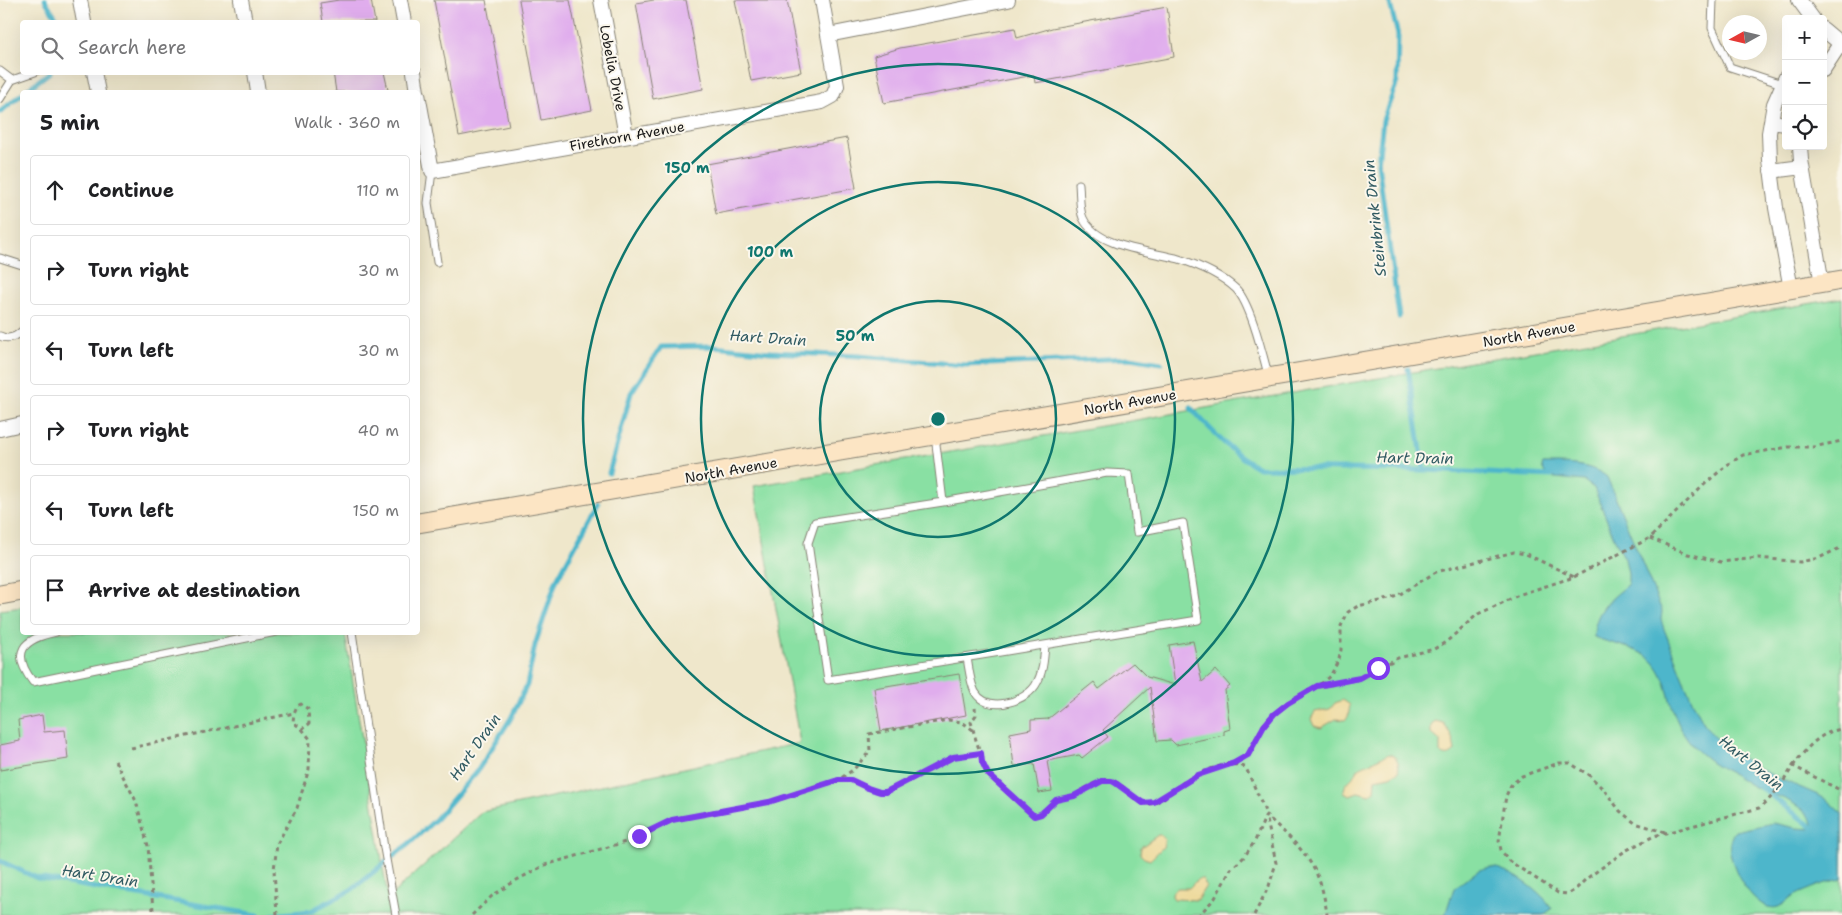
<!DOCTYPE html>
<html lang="en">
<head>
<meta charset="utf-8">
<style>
  body { margin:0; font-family:"Shantell Sans",sans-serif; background:#f6f6f6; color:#202124 }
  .controls { position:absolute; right:15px; top:15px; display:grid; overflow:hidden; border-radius:5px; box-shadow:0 5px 20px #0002 }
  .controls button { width:45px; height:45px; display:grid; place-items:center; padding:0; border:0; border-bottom:1px solid #e0e0e0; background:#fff; color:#202124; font:25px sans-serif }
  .compass { position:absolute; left:1722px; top:15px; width:45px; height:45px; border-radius:50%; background:#fff; box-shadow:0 5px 20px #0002; rotate:262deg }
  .stop { position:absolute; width:15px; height:15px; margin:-11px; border:4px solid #7c3aed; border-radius:50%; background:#fff }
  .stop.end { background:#7c3aed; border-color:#fff; box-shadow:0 1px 5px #0008 }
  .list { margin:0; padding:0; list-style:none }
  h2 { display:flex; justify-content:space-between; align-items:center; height:65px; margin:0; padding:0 20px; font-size:21px }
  h2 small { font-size:16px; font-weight:400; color:#757577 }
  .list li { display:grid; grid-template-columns:32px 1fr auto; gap:15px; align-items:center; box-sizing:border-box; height:70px; margin:0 10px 10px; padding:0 10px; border:1px solid #e0e0e0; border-radius:5px }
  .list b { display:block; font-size:19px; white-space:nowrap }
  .list em { font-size:16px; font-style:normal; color:#757577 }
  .icon { flex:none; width:28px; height:28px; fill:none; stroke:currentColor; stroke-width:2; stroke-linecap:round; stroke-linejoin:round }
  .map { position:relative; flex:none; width:1842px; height:915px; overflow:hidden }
  .search { position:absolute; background:#fff; box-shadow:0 5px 20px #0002; left:20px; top:20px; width:400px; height:55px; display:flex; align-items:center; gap:12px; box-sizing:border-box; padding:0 18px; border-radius:5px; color:#757577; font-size:19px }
  .panel { position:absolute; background:#fff; box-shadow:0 5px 20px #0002; left:20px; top:90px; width:400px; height:545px; border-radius:5px }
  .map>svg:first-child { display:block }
  .green { fill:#89e0a3; stroke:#527e60 }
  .sand { fill:#eeda9e; stroke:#857b5d }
  .water { fill:#4db6cb; stroke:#346974 }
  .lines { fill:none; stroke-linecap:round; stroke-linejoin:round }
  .stream { stroke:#4db6cb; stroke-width:5 }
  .building { fill:#e0aded }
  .lane-casing { stroke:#868274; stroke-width:9 }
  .street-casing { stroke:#868274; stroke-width:16 }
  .secondary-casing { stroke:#868274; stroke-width:21 }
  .path { stroke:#868274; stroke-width:3; stroke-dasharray:4 4; stroke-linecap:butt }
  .lane { stroke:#fff; stroke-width:7 }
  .street { stroke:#fff; stroke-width:14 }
  .secondary { stroke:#fce5c4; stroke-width:19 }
  .route { stroke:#7c3aed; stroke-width:6 }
  .ring { fill:none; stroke:#0f766e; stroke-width:2.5 }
  .labels { text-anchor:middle; stroke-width:4; stroke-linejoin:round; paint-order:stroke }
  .street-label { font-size:14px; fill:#1c1c1c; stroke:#fbf7ec }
  .water-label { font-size:15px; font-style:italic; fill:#305a62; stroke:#fbf7ec }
  .centre { fill:#0f766e; stroke:#fbf7ec; stroke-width:2.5 }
  .ring-label { font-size:15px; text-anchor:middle; font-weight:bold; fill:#0f766e; stroke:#fbf7ec; stroke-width:4; stroke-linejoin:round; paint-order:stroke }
</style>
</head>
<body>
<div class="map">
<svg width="1842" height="915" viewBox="0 0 1842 915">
  <rect width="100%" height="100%" fill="#fbf7ec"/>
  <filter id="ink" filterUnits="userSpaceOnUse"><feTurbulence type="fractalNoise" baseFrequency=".02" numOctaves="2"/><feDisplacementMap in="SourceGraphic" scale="10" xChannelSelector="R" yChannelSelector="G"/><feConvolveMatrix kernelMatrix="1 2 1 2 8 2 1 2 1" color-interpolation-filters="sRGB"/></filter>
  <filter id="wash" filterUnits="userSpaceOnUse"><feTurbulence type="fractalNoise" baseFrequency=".0096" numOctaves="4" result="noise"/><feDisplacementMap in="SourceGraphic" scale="20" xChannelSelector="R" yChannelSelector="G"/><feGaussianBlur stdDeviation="1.12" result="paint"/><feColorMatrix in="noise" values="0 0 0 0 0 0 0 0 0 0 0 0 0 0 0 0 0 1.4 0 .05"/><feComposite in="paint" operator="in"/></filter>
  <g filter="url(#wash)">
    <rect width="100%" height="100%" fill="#efe7cb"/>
    <path class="green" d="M1842 298V915H0V610L22 607V632L345 633 388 898 482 812 800 743 754 486Z"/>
    <path class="sand" d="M1343 700 1350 705 1348 717 1345 720 1336 719 1321 728 1314 726 1311 719 1315 712 1330 709 1335 703Z
      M1435 721 1444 723 1453 740 1455 751C1450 756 1446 757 1440 753V741L1431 733V726Z
      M1389 754C1398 757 1400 764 1398 772L1391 776 1375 779 1374 791 1369 795 1358 792 1350 795 1344 792C1344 783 1349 782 1355 775 1357 773 1357 770 1359 768 1360 767 1385 756 1389 754Z
      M1158 835H1161L1165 840 1163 847 1150 860 1144 858 1140 854 1141 847Z
      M1198 879H1203L1206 886 1197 900 1174 899 1172 896 1173 891 1178 888H1189Z"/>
    <path class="water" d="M1543 464C1565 464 1590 463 1607 477L1662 611 1661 620 1664 629C1675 656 1695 718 1714 736 1728 750 1746 761 1764 771 1782 781 1801 787 1820 796L1827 800 1842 814V879C1826 882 1809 889 1794 896 1789 899 1784 905 1778 907 1760 913 1740 882 1735 868 1730 856 1726 843 1735 831L1773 823 1796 828 1812 829 1813 824C1802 801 1775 796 1754 787 1746 783 1738 777 1731 773 1721 768 1713 764 1705 757 1692 747 1682 733 1676 718 1667 696 1667 672 1648 657 1634 647 1611 644 1594 637 1594 612 1609 600 1628 585V573L1625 559 1614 538 1594 488 1584 481 1547 477 1542 467Z
      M1490 867C1509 868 1543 892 1552 909L1543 915H1445L1454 888 1479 870Z"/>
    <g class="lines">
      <path class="stream" d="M45 0 59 22
        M1389 0 1398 35 1397 82 1383 120 1378 163 1399 317
        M24 92 50 72
        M0 112 22 94
        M1408 369 1424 470
        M1191 408C1213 432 1230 452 1259 468L1424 470 1552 476
        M609 473 631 393 661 347 713 346 770 352 859 356 965 365 1130 358 1161 363
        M1761 788 1816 830
        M0 861 37 878 258 915
        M272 915 311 911 351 890 411 842 436 819 478 770 511 718 527 685 535 645 556 581 598 504"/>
    </g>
    <g id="blocks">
      <path class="building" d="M339 0H371L375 22H323L320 3Z
        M434 0H486L509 126 459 136Z
        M519 0H570L592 110 541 120Z
        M654 0H686L703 89 653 99 636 3Z
        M735 0H787L801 72 751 81Z
        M1167 7 1174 57 1035 83 1034 75 884 103 874 56 900 48 1015 28 1017 38 1052 28Z
        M333 72H384L388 90 374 92H336Z
        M847 138 856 188 716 214 707 164Z
        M1193 641 1202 682 1216 670 1230 686 1225 690 1230 729 1224 731V735L1176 745 1171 740 1157 741 1150 687 1103 730 1108 737 1082 758 1079 755 1047 761 1052 791 1039 793 1034 764 1014 766 1010 733 1031 729V720L1048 719 1094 682 1099 689 1133 663 1147 677 1175 685 1169 645Z
        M959 674 966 715 881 731 874 688Z
        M42 715 44 732 65 730 68 759 0 770V745L20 741 18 720Z"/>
    </g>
  </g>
  <g filter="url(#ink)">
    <use href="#blocks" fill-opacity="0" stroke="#868274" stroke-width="1"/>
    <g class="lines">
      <g class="lane-casing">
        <path id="lane" d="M1713 0 1712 28 1730 67 1782 84
          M0 71 12 80
          M0 99 12 80 35 72
          M432 171 428 203 437 262
          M1079 184C1080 194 1079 209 1083 218 1097 248 1151 251 1179 259 1198 265 1221 275 1236 289 1251 304 1263 356 1269 378
          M0 258 22 265
          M0 336C8 340 16 337 22 331
          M935 436 943 502 815 522 808 543 828 680 1198 620 1183 523 1137 532 1129 474 1107 473 943 502
          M56 632C23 639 10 652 33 682L276 632
          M352 632 384 848 396 915
          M967 658C969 668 970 682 975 692 987 713 1023 703 1035 686 1043 674 1044 659 1045 645"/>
      </g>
      <g class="street-casing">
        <path id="street" d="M80 0 84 22
          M241 0 245 22
          M400 0 404 22
          M601 0 626 136
          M1799 0 1813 19
          M1823 29 1842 45
          M828 35 1008 0
          M1823 70 1840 44
          M94 72 98 92
          M255 72 258 92
          M414 72 417 92
          M1786 77 1774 104 1769 133 1770 160 1776 208 1791 289
          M418 94 432 171 822 102 833 96 837 86 822 0
          M1771 122 1786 124
          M1800 146 1801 160 1822 284
          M1771 171 1802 167
          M0 429 22 424"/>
      </g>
      <g class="secondary-casing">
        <path id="secondary" d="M418 523 1842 280
          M0 595 22 591"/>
      </g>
      <path class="path" d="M1650 538 1688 554 1721 562 1758 558 1800 562 1819 558 1842 547
        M1574 577 1650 538 1707 482 1727 465 1743 455 1788 447H1813L1842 441
        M973 730 962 722 948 720 869 734 870 751 853 770 838 780C857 777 867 793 886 792L953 757 981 753C976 743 974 732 971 722L976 715 975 708
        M131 748 294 713 297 706 301 704 308 709 309 724 302 729 293 722 294 713
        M981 753 982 761 987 774 1034 816C1044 815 1048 806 1055 801 1060 797 1067 798 1073 796 1084 791 1095 780 1108 780 1125 781 1135 809 1154 803 1164 799 1174 789 1183 783 1197 774 1230 757 1246 768L1263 806 1266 815 1255 841 1244 857 1231 869 1215 898 1199 915
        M115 761 136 801 148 846 153 910
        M1234 763 1248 755 1263 726 1274 714 1288 703 1322 683 1331 675 1339 659 1341 650V626L1348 612 1358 606 1389 599 1397 596 1436 572 1514 552 1526 554 1574 577 1521 594 1487 610 1478 614 1446 642 1434 649 1398 658 1360 678 1317 687
        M1793 766C1806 749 1819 732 1842 729
        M1665 832 1635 823 1620 811 1605 791 1590 776 1570 763H1559L1522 776 1511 785 1506 796 1499 841 1501 850 1509 861 1558 893 1568 894 1575 890 1586 879 1625 851 1654 836 1759 808C1773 798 1784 781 1793 766L1842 791
        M277 915 274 870 277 844 297 808 309 769 310 739 302 729
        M472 915 492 896 515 881 545 865 629 841 672 820 769 802 838 780
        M1254 915 1269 886 1276 863 1266 815C1302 849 1321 864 1327 915"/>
      <use href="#lane" class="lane"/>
      <use href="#street" class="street"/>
      <use href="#secondary" class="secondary"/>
    </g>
  </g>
  <g class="lines" filter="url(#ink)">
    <path class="route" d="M639 836 672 820 769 802 838 780H851L868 788 880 792H886L953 757 981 753 982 762 988 774 1034 816 1041 814 1056 800 1074 796 1102 781H1112L1117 784 1143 803 1154 802 1198 775 1234 763 1248 755 1264 726 1274 714 1288 703 1317 686 1360 678 1378 668"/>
  </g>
  <g class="ring">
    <circle cx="938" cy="419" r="118"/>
    <circle cx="938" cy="419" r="237"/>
    <circle cx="938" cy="419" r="355"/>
  </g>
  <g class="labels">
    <g class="street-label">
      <text transform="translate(613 68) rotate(79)" y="5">Lobelia Drive</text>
      <text transform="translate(627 136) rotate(-10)" y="5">Firethorn Avenue</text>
      <text transform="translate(1529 334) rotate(-10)" y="5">North Avenue</text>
      <text transform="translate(1130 402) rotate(-10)" y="5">North Avenue</text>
      <text transform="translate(731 470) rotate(-10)" y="5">North Avenue</text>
    </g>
    <g class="water-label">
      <text transform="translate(1375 218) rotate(-96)" y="5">Steinbrink Drain</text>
      <text transform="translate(768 338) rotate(4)" y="5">Hart Drain</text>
      <text transform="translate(1415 458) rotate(1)" y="5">Hart Drain</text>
      <text transform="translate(475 747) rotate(-55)" y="5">Hart Drain</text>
      <text transform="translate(1751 763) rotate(39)" y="5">Hart Drain</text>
      <text transform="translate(100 876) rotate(9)" y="5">Hart Drain</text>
    </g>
  </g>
  <circle cx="938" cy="419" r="8" class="centre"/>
  <g class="ring-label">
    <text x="687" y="173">150 m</text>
    <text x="770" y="257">100 m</text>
    <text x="855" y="341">50 m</text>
  </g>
</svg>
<div class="controls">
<button>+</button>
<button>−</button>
<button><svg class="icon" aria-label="locate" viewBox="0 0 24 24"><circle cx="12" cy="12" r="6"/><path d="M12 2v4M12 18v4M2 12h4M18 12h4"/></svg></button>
</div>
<svg class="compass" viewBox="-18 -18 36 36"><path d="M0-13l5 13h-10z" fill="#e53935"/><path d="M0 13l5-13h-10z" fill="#757577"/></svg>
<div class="stop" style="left:1378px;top:668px"></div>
<div class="stop end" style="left:639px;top:836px"></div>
<div class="search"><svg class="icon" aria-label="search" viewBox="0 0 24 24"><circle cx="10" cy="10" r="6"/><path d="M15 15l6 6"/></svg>Search here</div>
<section class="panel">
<h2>5 min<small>Walk · 360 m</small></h2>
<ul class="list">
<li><svg class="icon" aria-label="ahead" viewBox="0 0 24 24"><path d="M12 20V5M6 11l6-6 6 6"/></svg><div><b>Continue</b></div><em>110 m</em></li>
<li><svg class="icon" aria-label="right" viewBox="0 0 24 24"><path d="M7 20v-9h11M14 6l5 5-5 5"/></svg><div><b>Turn right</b></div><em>30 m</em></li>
<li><svg class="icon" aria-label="left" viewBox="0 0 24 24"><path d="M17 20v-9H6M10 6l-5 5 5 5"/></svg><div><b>Turn left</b></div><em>30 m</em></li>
<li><svg class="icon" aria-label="right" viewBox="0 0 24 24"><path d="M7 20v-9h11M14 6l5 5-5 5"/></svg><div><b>Turn right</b></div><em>40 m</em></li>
<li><svg class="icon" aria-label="left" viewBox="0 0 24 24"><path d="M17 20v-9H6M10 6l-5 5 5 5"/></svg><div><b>Turn left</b></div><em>150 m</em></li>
<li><svg class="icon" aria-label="arrive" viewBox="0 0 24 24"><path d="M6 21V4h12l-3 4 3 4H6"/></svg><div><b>Arrive at destination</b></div></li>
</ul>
</section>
</div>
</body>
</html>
